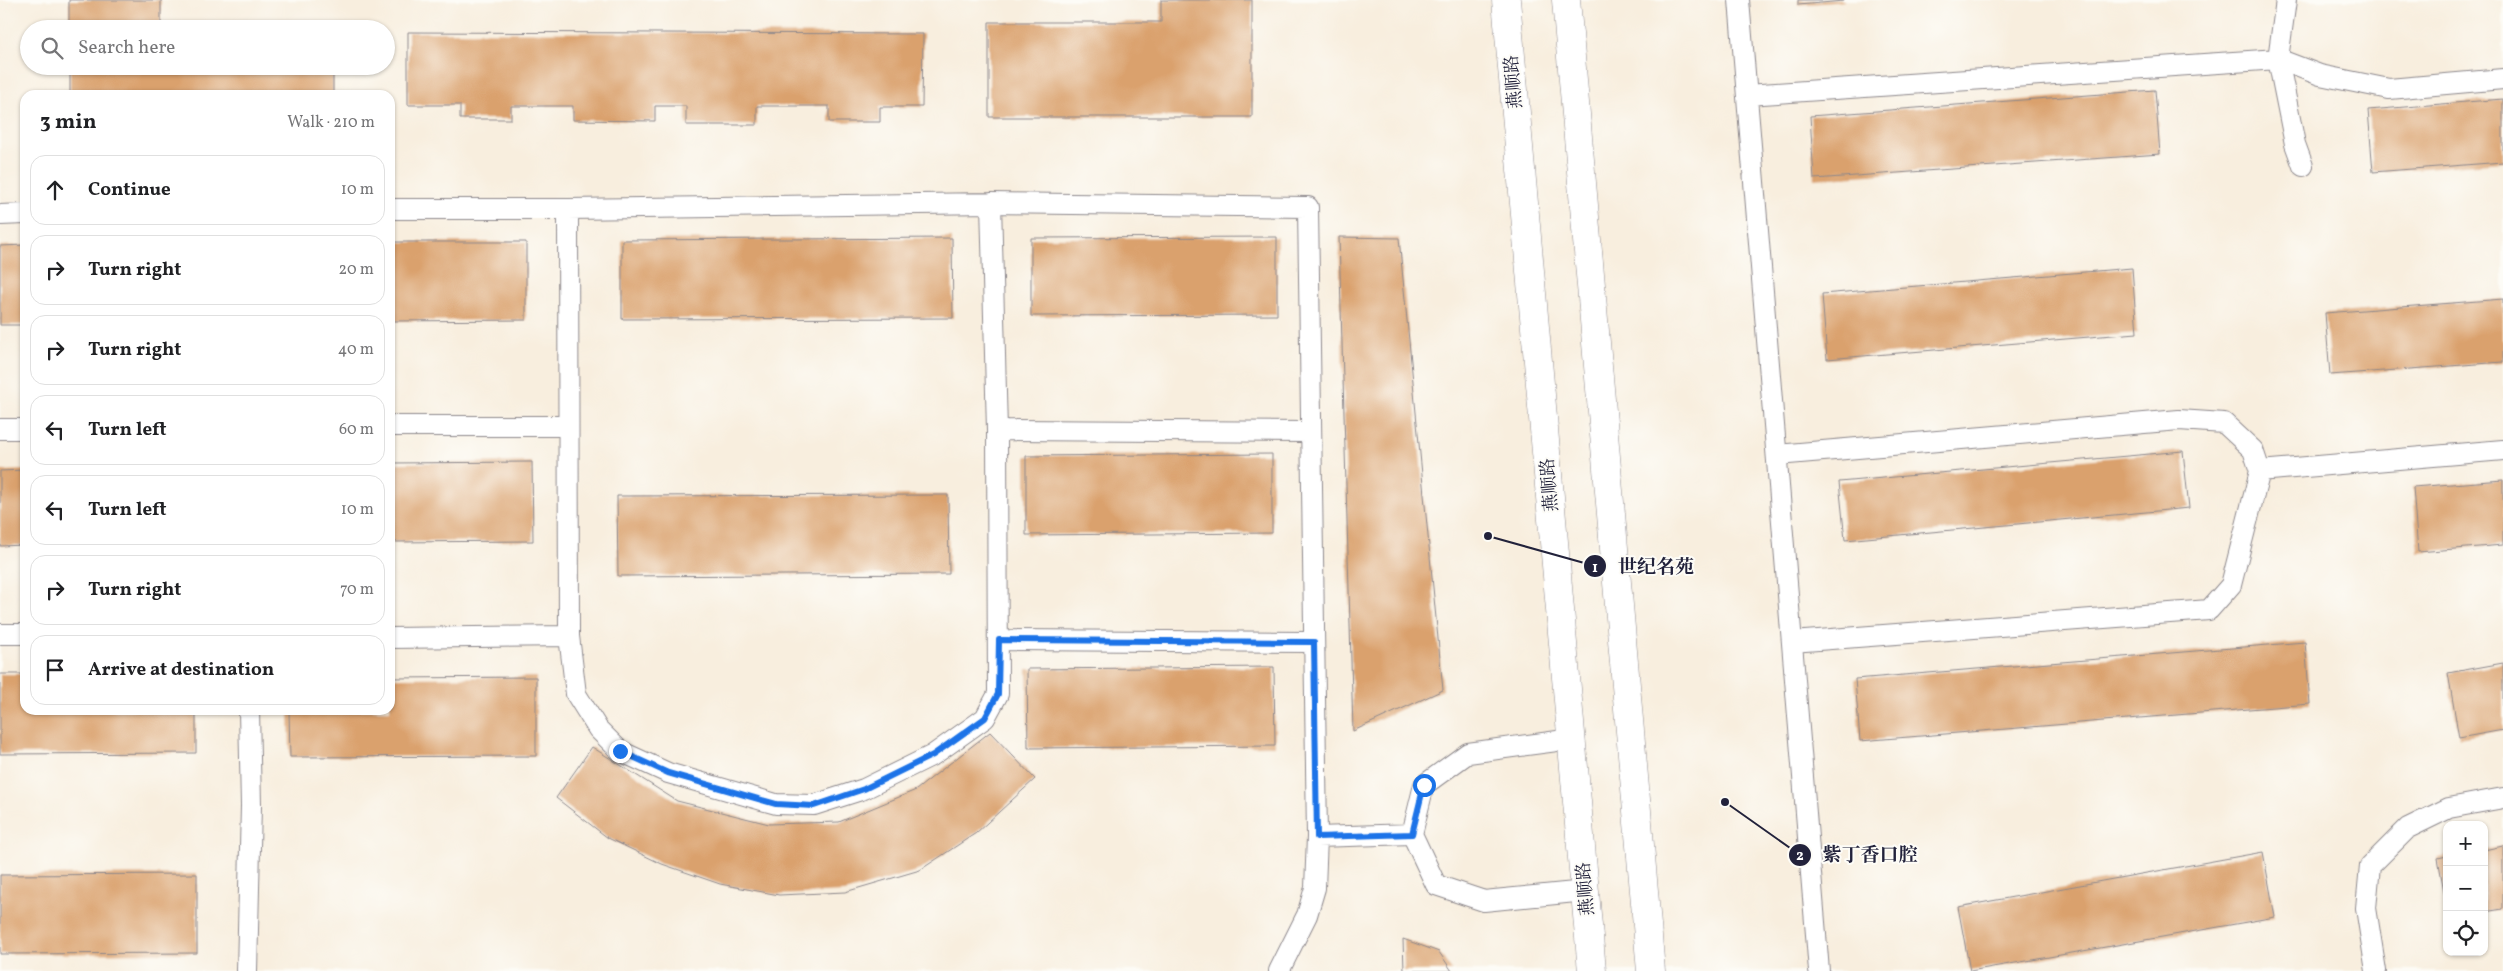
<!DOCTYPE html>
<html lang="en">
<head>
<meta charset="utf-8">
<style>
  body { margin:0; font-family:Vollkorn,"Noto Serif SC",serif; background:#f2f2f2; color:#202124 }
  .controls { position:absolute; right:15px; bottom:15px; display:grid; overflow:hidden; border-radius:10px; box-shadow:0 1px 4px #0004 }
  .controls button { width:45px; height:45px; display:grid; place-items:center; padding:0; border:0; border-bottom:1px solid #e0e0e0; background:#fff; color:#202124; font:25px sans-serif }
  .stop { position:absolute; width:15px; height:15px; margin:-11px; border:4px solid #1a73e8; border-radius:50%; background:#fff }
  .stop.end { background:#1a73e8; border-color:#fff; box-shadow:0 1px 5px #0008 }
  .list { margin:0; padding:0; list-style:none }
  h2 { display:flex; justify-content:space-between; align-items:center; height:65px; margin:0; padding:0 20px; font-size:21px }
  h2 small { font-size:16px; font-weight:400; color:#757577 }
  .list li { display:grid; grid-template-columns:32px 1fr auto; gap:15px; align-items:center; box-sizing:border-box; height:70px; margin:0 10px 10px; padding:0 10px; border:1px solid #e0e0e0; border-radius:15px }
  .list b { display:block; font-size:19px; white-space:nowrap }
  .list em { font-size:16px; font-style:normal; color:#757577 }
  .icon { flex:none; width:28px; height:28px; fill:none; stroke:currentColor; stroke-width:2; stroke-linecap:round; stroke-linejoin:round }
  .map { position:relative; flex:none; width:2503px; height:971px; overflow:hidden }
  .search { position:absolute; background:#fff; box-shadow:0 1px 4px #0004; left:20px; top:20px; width:375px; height:55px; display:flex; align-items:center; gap:12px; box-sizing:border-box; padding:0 18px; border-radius:28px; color:#757577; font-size:19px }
  .panel { position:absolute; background:#fff; box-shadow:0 1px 4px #0004; left:20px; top:90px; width:375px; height:625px; border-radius:15px }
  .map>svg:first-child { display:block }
  .building { fill:#daa16d }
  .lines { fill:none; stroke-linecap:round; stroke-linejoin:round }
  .lane-casing { stroke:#8d888c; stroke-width:22 }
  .primary-casing { stroke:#8d888c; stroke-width:29 }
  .lane { stroke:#fff; stroke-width:20 }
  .primary { stroke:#fff; stroke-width:28 }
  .route { stroke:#1a73e8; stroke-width:6 }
  .labels { text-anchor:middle; stroke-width:4; stroke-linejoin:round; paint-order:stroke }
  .street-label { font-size:18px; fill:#22223b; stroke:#fdfcf7 }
  .leader { fill:none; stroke:#22223b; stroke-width:2 }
  .callout-dot { fill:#22223b; stroke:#fdfcf7; stroke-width:2 }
  .mark-label { font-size:15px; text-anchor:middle; font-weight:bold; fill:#fff }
  .callout-label { font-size:19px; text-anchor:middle; font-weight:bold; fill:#22223b; stroke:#fdfcf7; stroke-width:4; stroke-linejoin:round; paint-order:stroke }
</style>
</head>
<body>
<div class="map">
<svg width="2503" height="971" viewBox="0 0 2503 971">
  <rect width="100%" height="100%" fill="#fdfcf7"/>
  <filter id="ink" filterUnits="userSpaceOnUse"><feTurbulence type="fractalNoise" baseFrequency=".02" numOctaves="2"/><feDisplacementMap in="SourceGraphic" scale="10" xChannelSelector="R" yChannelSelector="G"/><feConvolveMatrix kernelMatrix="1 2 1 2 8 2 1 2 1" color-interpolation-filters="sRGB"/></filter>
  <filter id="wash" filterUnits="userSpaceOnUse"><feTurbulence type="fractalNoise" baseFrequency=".0096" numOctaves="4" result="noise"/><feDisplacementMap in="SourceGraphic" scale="20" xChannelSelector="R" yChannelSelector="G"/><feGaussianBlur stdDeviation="1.12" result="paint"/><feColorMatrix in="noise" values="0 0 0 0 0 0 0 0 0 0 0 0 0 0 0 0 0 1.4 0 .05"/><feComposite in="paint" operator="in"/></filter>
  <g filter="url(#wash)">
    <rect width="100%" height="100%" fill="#f8eede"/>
    <g id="blocks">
      <path class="building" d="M69 0H161V29H69Z
        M1161 0H1252V117H989V22H1161Z
        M1798 0H1844V1L1798 5Z
        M408 32 923 34 922 107H880V122H829V106H757V125H686V106H655V121L573 120V106H511V119H460V105H408Z
        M70 66H333V95H70Z
        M2155 90 2160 154 1814 179 1810 116Z
        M2503 99V162L2373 172 2368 110Z
        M1277 237V315L1031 316V238Z
        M1339 237 1399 238 1443 690 1353 731Z
        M952 238 953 318 622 319V240Z
        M390 242H526V320L390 321Z
        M25 245V325H0V246Z
        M2132 268 2137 333 1827 359 1822 294Z
        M2503 299V362L2330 375 2325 313Z
        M2183 451 2189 508 1845 540 1839 482Z
        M1272 454V533L1026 535V456Z
        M532 462 533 541 390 542V463Z
        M25 470V545L0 546V471Z
        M2503 480V545L2418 552 2413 487Z
        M948 495 949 574 618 576 617 496Z
        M2305 642 2310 704 1860 741 1855 679Z
        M2503 663V730L2459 738 2448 673Z
        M1274 667 1275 746 1028 748 1027 669Z
        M0 674H25V710H196V753L0 754Z
        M536 677V756L290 757 289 710H390V678Z
        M990 732 1035 779 976 833 920 870 845 892 779 895 720 884 662 864 608 838 556 798 592 747 677 801 769 824 839 822 916 790Z
        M2503 846V909L2484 912V850Z
        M2263 852 2275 917 1970 971 1958 907Z
        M2447 856V903H2446L2438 858Z
        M197 874V953L0 954V875Z
        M1403 939 1439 952 1452 971H1404Z"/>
    </g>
  </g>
  <g filter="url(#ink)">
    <use href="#blocks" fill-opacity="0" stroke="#8d888c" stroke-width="1"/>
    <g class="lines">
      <g class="lane-casing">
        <path id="lane" d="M1739 0 1819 971
          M2286 0 2278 59 2295 144 2303 166
          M1747 95 2278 59 2320 75 2389 89 2503 79
          M390 209H568L991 203 1308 207 1317 837 1315 888 1307 915 1279 971
          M568 209 569 636 576 694 598 729 620 751 668 773 776 804 814 805 864 789 933 755 985 718 998 694 997 430 991 203
          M0 215 25 214
          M390 426H568
          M0 429H25
          M997 430 1311 432 1152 431
          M1777 455 2179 420 2224 423 2253 450 2260 471 2231 585 2209 610 1792 642
          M2260 471 2503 450
          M0 634H25
          M390 638 569 636
          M999 640 1314 642
          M1317 837 1412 834
          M1536 896 1585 891 1484 901 1436 885 1412 834 1424 785 1468 753 1572 739
          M247 971 251 806 249 710
          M2376 971 2366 908 2370 866 2408 828 2449 808 2503 798"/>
      </g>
      <g class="primary-casing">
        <path id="primary" d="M1506 0 1592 971
          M1566 0 1651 971"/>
      </g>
      <use href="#lane" class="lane"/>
      <use href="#primary" class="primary"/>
    </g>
  </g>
  <g class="lines" filter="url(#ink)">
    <path class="route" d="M620 751 668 773 776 804 814 806 864 789 933 755 985 718 998 694 999 640 1314 642 1317 837 1412 834 1424 785"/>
  </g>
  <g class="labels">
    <g class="street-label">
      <text transform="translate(1513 82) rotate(-95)" y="6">燕顺路</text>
      <text transform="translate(1549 485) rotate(-95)" y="6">燕顺路</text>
      <text transform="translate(1585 889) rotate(-95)" y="6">燕顺路</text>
    </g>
  </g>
  <path class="leader" d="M1488 536L1595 566M1725 802L1800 855"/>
  <g class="callout-dot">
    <circle cx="1488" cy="536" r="5"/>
    <circle cx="1725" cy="802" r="5"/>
    <circle cx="1595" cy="566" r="12"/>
    <circle cx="1800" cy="855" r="12"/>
  </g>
  <g class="mark-label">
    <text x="1595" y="572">1</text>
    <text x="1800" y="860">2</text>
  </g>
  <g class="callout-label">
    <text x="1656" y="573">世纪名苑</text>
    <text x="1870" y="861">紫丁香口腔</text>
  </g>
</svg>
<div class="controls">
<button>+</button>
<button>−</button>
<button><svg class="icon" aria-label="locate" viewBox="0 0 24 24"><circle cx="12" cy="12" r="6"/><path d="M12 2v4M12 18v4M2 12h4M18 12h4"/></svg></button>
</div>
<div class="stop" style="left:1424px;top:785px"></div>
<div class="stop end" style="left:620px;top:751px"></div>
<div class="search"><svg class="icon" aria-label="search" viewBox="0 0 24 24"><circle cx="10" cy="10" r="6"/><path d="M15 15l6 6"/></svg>Search here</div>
<section class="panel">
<h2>3 min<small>Walk · 210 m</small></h2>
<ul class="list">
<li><svg class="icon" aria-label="ahead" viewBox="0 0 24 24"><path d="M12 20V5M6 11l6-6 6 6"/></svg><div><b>Continue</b></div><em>10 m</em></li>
<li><svg class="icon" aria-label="right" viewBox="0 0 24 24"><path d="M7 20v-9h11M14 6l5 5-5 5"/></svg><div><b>Turn right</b></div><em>20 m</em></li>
<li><svg class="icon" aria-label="right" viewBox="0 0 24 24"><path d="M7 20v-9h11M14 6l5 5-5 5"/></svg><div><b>Turn right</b></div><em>40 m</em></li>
<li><svg class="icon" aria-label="left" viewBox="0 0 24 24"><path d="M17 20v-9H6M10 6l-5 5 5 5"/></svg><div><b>Turn left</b></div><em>60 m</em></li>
<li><svg class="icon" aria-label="left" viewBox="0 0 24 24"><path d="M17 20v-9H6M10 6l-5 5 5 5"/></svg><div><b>Turn left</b></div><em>10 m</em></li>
<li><svg class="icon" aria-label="right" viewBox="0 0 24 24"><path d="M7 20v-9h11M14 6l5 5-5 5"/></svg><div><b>Turn right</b></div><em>70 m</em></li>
<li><svg class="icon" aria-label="arrive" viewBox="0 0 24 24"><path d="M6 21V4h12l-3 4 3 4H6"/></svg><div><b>Arrive at destination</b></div></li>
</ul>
</section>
</div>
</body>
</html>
